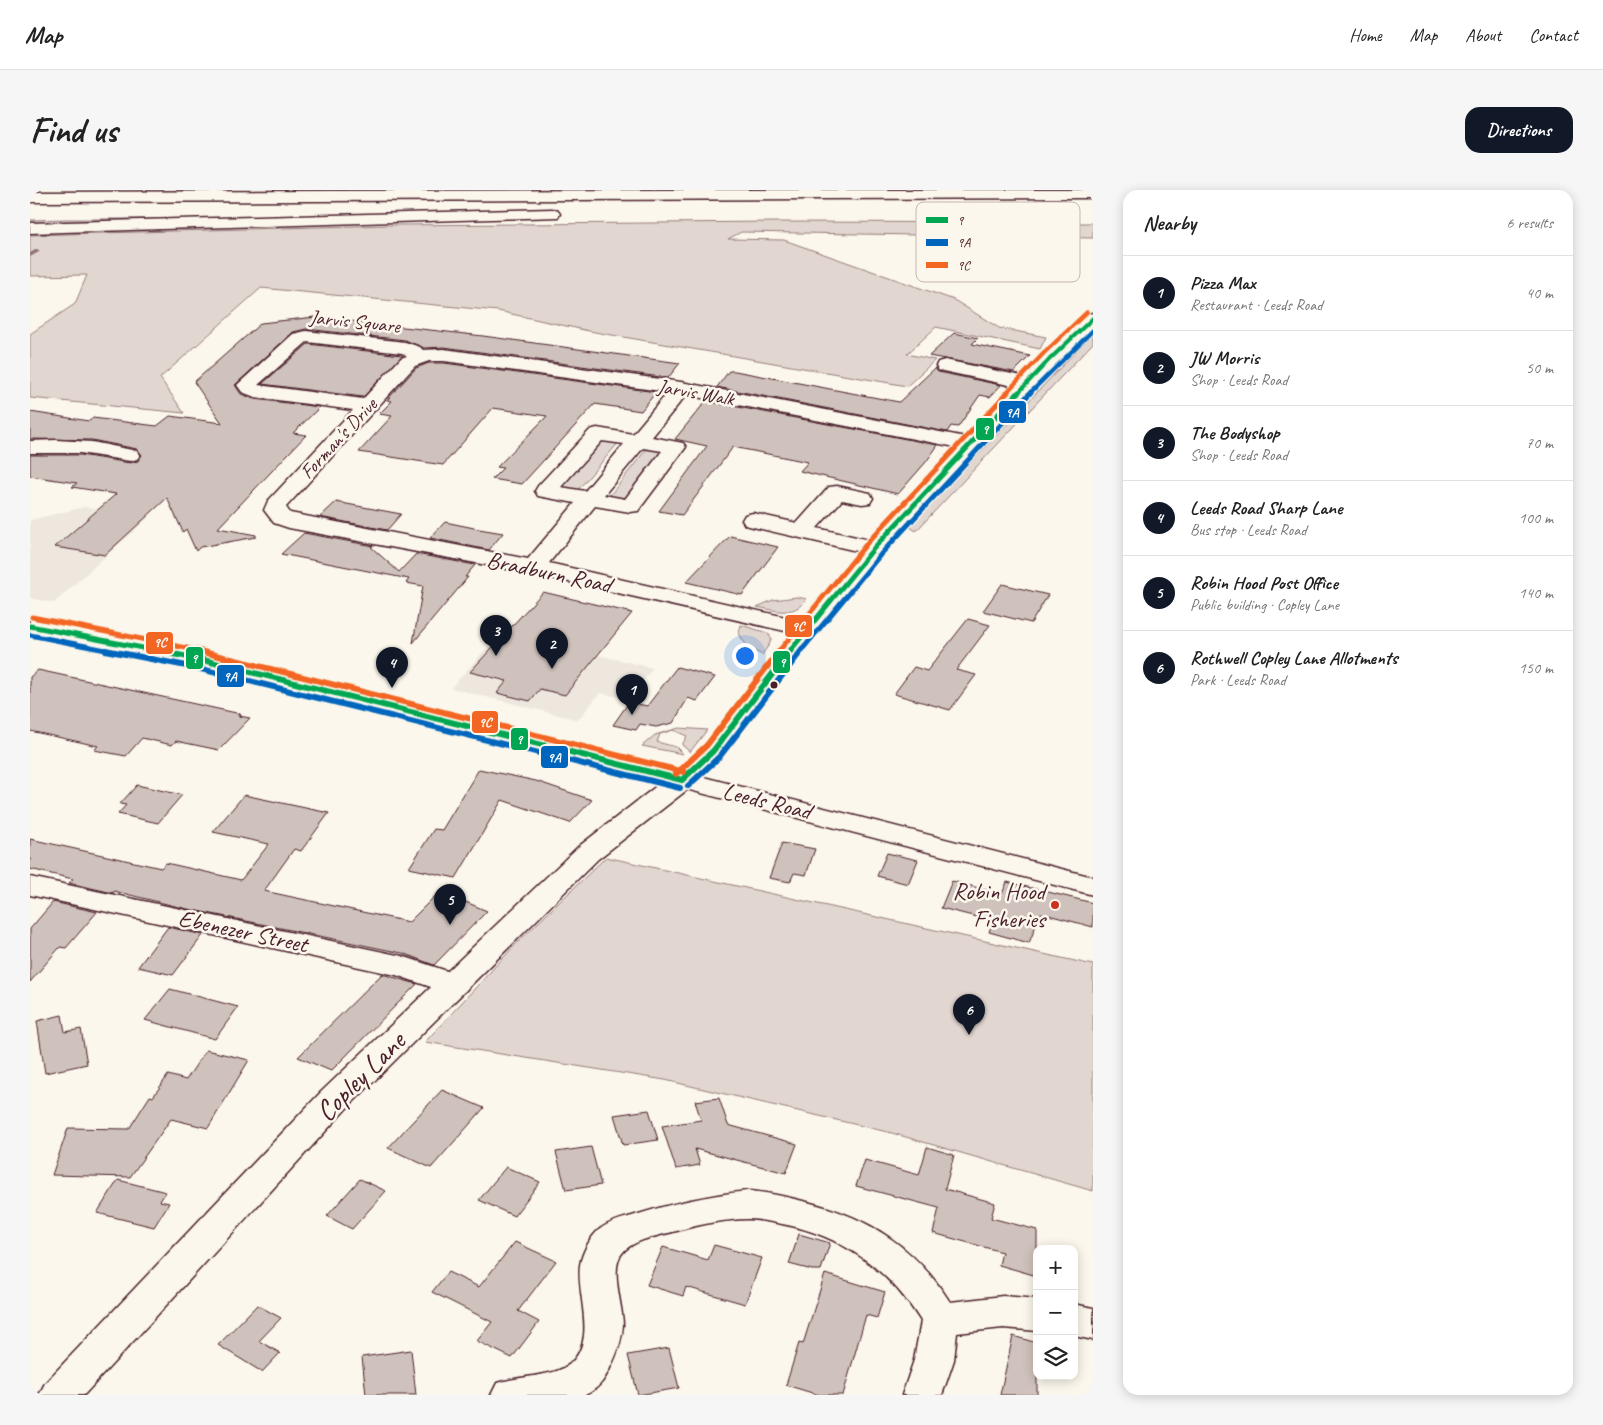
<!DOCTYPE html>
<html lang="en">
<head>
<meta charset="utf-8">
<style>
  body { margin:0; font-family:Caveat,sans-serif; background:#f6f6f6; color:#222 }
  .controls { position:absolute; right:15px; bottom:15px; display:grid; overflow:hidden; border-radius:10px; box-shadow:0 2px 12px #0003 }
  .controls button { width:45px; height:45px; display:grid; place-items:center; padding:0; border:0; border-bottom:1px solid #e0e0e0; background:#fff; color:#222; font:25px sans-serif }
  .you { position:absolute; left:714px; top:465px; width:18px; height:18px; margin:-12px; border:4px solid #fff; border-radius:50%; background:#1a73e8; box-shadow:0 0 0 8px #1a73e833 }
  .badge { display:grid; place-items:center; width:32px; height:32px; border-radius:50%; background:#111827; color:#fff; font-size:16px; font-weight:700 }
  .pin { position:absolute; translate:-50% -41px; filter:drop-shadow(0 1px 2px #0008) }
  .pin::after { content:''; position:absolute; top:26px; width:18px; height:15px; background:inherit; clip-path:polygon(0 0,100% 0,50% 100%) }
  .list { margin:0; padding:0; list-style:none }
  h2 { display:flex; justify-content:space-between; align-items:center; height:65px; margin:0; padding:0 20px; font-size:21px }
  h2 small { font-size:16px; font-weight:400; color:#767676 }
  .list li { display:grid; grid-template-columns:32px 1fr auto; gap:15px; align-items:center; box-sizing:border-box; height:75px; padding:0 20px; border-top:1px solid #e0e0e0 }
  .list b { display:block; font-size:19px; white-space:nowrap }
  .list p { margin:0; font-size:16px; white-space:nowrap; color:#767676 }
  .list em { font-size:16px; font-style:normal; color:#767676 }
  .icon { flex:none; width:28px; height:28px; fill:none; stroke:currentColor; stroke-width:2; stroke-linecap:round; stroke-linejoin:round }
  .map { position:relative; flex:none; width:1063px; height:1205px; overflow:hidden; border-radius:15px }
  header { display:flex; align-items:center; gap:30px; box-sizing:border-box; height:70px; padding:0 25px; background:#fff; border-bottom:1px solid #e0e0e0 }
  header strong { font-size:24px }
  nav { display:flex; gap:28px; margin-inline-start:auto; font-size:18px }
  .intro { display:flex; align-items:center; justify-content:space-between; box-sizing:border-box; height:120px; padding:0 30px }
  h1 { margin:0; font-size:35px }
  .button { padding:12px 22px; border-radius:15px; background:#111827; color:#fff; font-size:18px; font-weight:700 }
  main { display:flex; gap:30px; padding:0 30px }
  aside { flex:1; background:#fff; border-radius:15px; box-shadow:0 2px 12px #0003 }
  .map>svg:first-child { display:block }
  .built { fill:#eee7de }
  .green { fill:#e2d7d0; stroke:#967b7e }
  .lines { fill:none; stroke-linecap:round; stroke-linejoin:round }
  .stream { fill:#907477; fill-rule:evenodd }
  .building { fill:#cfc2bc; stroke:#4a1f2b }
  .minor-casing { stroke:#4a1f2b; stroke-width:3 }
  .tertiary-casing { stroke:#4a1f2b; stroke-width:3 }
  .primary-casing { stroke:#4a1f2b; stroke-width:3 }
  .motorway-casing { stroke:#4a1f2b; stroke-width:3 }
  .minor { fill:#fbf7ec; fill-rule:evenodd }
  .tertiary { fill:#fbf7ec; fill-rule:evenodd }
  .primary { fill:#fbf7ec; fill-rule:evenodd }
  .motorway { fill:#fbf7ec; fill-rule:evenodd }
  .bus-1-far2-casing { stroke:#fbf7ec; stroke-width:6 }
  .bus-1-far1-casing { stroke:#fbf7ec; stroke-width:8 }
  .bus-1-casing { stroke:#fbf7ec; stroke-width:10 }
  .bus-2-far2-casing { stroke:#fbf7ec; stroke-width:6 }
  .bus-2-far1-casing { stroke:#fbf7ec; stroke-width:8 }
  .bus-2-casing { stroke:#fbf7ec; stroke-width:10 }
  .bus-3-far2-casing { stroke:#fbf7ec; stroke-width:6 }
  .bus-3-far1-casing { stroke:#fbf7ec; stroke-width:8 }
  .bus-3-casing { stroke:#fbf7ec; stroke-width:10 }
  .bus-1-far2 { stroke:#00a651; stroke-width:4 }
  .bus-1-far1 { stroke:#00a651; stroke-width:5 }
  .bus-1 { stroke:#00a651; stroke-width:6 }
  .bus-2-far2 { stroke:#0065bd; stroke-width:4 }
  .bus-2-far1 { stroke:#0065bd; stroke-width:5 }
  .bus-2 { stroke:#0065bd; stroke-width:6 }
  .bus-3-far2 { stroke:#f26522; stroke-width:4 }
  .bus-3-far1 { stroke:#f26522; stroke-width:5 }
  .bus-3 { stroke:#f26522; stroke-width:6 }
  .bus-dot { fill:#4a1f2b; stroke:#fbf7ec; stroke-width:2 }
  .poi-dot { fill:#c8321e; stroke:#fbf7ec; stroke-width:2 }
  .labels { text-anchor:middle; stroke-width:5; stroke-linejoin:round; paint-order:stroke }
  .far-street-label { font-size:20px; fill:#4a1f2b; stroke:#fbf7ec }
  .street-label { font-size:24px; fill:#4a1f2b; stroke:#fbf7ec }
  .poi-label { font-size:24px; fill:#4a1f2b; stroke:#fbf7ec; text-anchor:end }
  .near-street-label { font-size:29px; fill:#4a1f2b; stroke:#fbf7ec }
  .key { fill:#fbf7ec; stroke:#c6b6b2; stroke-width:1 }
  .key-label { font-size:14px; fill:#4a1f2b }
  .line-badge { stroke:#fbf7ec; stroke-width:2 }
  .badge-label { font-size:14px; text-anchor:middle; font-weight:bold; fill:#fff }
</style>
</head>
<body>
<header>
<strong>Map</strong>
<nav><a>Home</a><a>Map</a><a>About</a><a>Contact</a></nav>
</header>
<div class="intro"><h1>Find us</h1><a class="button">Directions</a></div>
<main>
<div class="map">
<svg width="1063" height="1205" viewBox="0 0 1063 1205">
  <rect width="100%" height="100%" fill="#fbf7ec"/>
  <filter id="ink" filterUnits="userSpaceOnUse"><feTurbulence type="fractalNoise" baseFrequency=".02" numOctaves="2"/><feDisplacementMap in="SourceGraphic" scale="10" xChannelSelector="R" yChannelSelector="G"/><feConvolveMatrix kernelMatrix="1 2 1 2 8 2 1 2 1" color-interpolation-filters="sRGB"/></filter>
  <g filter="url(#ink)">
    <path class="built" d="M54 317 119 327 24 413 0 408V330Z
      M471 442 623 478 599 509 570 503 548 530 421 498Z"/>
    <path class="green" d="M36 29H179L0 34V30Z
      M750 32 1063 33V48L711 42 698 49 754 50 924 110 969 138 1016 147 1010 159 906 137 877 164 905 170 877 196 559 141 468 121 231 98 130 188 154 223 0 208V144L45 114 57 85 0 86V45L362 35Z
      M1063 143V153L886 341 880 337Z
      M570 247 590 251 546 302 525 299Z
      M619 256 638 259 597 312 577 309Z
      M767 407 777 409C762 427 749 421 727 417L743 410Z
      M711 435 738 443 741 448 740 453 732 465C721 459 714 455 709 443Z
      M649 538 677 540 660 562 652 555 657 546 643 540 630 544 627 552 646 557 653 564 612 556 625 545Z
      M576 667 1063 775V1001L862 943 635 890 395 852 487 753Z"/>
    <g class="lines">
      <path class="stream" d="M7 59 10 61 9 62 0 67V63Z"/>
    </g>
    <path class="building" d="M285 127 453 146 650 173 638 188 414 157 394 158 375 150 276 139 263 142 205 195 211 204 224 209 290 217 263 243 276 245 188 338 226 345V347L170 357 166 361 156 339 153 342 137 308 75 365 25 357 86 304 42 297 47 293 0 286V265H50L100 273 108 271 112 265 107 259 62 250 0 249V222L59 231 63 228 127 236 140 226 192 233 164 192 231 133Z
      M924 143 948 148 942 154 1000 166 984 182 899 166Z
      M278 154 371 165 373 166 333 207 232 194Z
      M399 173H414L626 202 611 221 565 214 492 294 462 289 473 278 467 277 517 226 463 218 413 275 329 262 362 226 349 224 362 211 357 210 386 178Z
      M905 178 908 182 971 195 960 207 950 205 928 237 921 236 917 242 687 197 699 181H705L869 212Z
      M676 211 908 255 896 272 868 304 770 281 778 272 703 257 652 325 629 321 677 256 645 249Z
      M306 312 371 324 357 340 290 327Z
      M415 332 449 339 473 343 459 360 400 348Z
      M274 343 343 356 341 357 369 382 386 364 445 375 435 387H438L383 453 393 396 376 393 379 389 251 364Z
      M700 346 748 357 712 405 656 392Z
      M972 394 1018 405 1001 433 953 421Z
      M513 402 602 423 535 505 510 499 500 511 467 503 477 491 440 482Z
      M938 429 960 435 926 480 946 485 920 520 864 504 884 477 897 481Z
      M647 477 685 487 667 511 658 508 643 533 626 537 610 534 606 540 583 535 599 512 617 516Z
      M8 480 211 524 209 526 220 528 189 560 146 551 142 555 112 548 96 566 64 560 68 556 0 541V487Z
      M449 579 506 591 562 610 540 633 472 610 426 688 379 678 404 639 412 640Z
      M107 595 152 605 128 633 88 624 96 615 90 614Z
      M214 605 299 623 271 661 264 659 234 701 379 732 410 701 457 721 404 775 372 763 153 718 84 701 83 703 39 693 43 689 0 679V649L131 678 136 673 211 690 239 654 183 642Z
      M752 653 785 659 776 685 764 683 760 692 739 688Z
      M857 663 888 670 878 694 847 686Z
      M922 691 972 704 977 692 1063 713V737L1011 723 999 753 959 742 963 731 911 718Z
      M23 712 67 722 36 758 30 757 0 792V739Z
      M138 737 173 745 143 785 108 777Z
      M352 784 387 794 301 881 268 867Z
      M140 799 208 817 185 849 115 830Z
      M32 825 35 842 51 839 57 874 15 883 7 831Z
      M176 860 219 870 178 938 141 929 100 987 22 985 38 938 99 939 120 906 123 907 138 885 156 890Z
      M412 900 454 918 401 978 358 958Z
      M689 908 698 935 767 954 756 983 665 959 670 975 646 979 632 936 671 930 665 911Z
      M619 920 628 950 593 955 584 925Z
      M561 957 571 995 536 1000 526 962Z
      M897 957 924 965 915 999 965 1013 961 1028 1007 1040V1086L969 1075 972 1062 903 1043 909 1018 826 996 835 970 889 985Z
      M476 977 510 992 484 1026 449 1010Z
      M330 989 356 1001 322 1039 297 1026Z
      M88 990 136 1002 130 1011 139 1013 124 1037 67 1023Z
      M769 1044 800 1053 791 1080H782L759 1074Z
      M485 1052 526 1071 488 1121 509 1132 482 1168 447 1151 462 1132 402 1102 418 1082 449 1097Z
      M684 1055 732 1068 715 1114 656 1097 653 1106 617 1095 633 1057 678 1070Z
      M795 1084 855 1102 847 1128 836 1125 813 1205H789L756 1195 769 1153 773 1154Z
      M227 1115 251 1128 229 1151 250 1163 232 1182 188 1155Z
      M983 1146 1007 1153V1205H970Z
      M639 1158 649 1198 608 1205 598 1165Z
      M381 1160 386 1205H336L332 1167Z"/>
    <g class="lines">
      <g class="minor-casing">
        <path id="minor" d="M276 141 375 152 390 157 393 160 414 159 651 192 941 248 948 250 951 254 948 258 941 260 656 205 622 247 653 253 656 257 608 321 600 322 565 316 519 373 786 434 789 439 786 444 777 446 504 384 259 338 244 333 234 320 238 311 323 220 225 207 212 202 207 195 263 144ZM277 152 372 163 377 166 371 168 333 209 228 195ZM399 171H414L638 202 603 244 567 238 560 240 508 296 505 301 508 306 545 313 498 369 260 323 256 317 385 176ZM572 251 594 254 555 301 531 297ZM613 258 632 261 595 309 574 305Z
          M915 170 997 187 1004 189 1007 193 1004 197 997 199 908 180 906 176 908 172Z
          M26 250 62 252 107 261 110 265 107 269 100 271 50 263H0V251Z
          M807 296 840 303 843 308 840 313 832 314 812 310 787 338 852 353 855 358 852 363 844 365 723 337 715 335 712 330 715 325 723 323 767 333 799 297Z
          M0 687 372 766 435 787 440 794 435 801 424 805 366 785 0 705Z
          M717 1001C737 1002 758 1007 777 1012 840 1028 885 1057 920 1112L973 1106 1007 1109V1141L973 1138 927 1143 924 1170 912 1205H872L884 1170 891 1131C859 1079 811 1045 752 1034 741 1032 729 1029 718 1029 696 1029 672 1034 650 1040 633 1045 607 1048 594 1061 578 1077 593 1114 593 1135 592 1151 587 1164 580 1178 574 1191 568 1199 555 1205H461L467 1193C487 1186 525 1187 540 1174 568 1149 546 1106 550 1075 552 1063 560 1047 570 1039 579 1032 591 1029 602 1026 639 1014 678 1005 717 1001Z
          M1044 1114 1063 1118V1150L1044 1146Z"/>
      </g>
      <g class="tertiary-casing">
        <path id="tertiary" d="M1063 123V138L1027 173 852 363 786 444 692 567 662 596 568 669 315 920 54 1205H9L15 1193 291 902 548 657 642 584 674 555 768 434 836 353 1013 165 1057 124Z"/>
      </g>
      <g class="primary-casing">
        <path id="primary" d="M0 429 169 462 397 516 1063 687V705L391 530 169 476 0 443Z"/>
      </g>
      <g class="motorway-casing">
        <path id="motorway" d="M640 0H1063V8L0 12V2Z
          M522 19 528 21 530 24 528 27 0 43V33Z"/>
      </g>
      <use href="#minor" class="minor"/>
      <use href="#tertiary" class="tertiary"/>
      <use href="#primary" class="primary"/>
      <use href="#motorway" class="motorway"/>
      <g class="bus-1-far2-casing">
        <path id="bus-1-far2" d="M988 203 1020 169 1063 128"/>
      </g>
      <g class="bus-1-far1-casing">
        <path id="bus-1-far1" d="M0 436 128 461
          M760 461 844 358 989 202"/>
      </g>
      <g class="bus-1-casing">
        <path id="bus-1" d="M122 460 169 469 652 590
          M652 590 683 561 761 460"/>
      </g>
      <g class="bus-2-far2-casing">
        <path id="bus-2-far2" d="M1000 203 1063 140"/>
      </g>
      <g class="bus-2-far1-casing">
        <path id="bus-2-far1" d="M0 445 81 461
          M771 461 851 364 1001 202"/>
      </g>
      <g class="bus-2-casing">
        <path id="bus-2" d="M75 460 167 478 650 598
          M658 596 690 566 772 460"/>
      </g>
      <g class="bus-3-far2-casing">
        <path id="bus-3-far2" d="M976 203 1014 163 1057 122"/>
      </g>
      <g class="bus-3-far1-casing">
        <path id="bus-3-far1" d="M2 427 171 461
          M749 461 838 352 978 202"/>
      </g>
      <g class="bus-3-casing">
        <path id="bus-3" d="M165 460 654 582
          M646 584 677 555 750 460"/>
      </g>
      <use href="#bus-1-far2" class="bus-1-far2"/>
      <use href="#bus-1-far1" class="bus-1-far1"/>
      <use href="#bus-1" class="bus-1"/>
      <use href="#bus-2-far2" class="bus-2-far2"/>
      <use href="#bus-2-far1" class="bus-2-far1"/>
      <use href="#bus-2" class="bus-2"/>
      <use href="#bus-3-far2" class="bus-3-far2"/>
      <use href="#bus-3-far1" class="bus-3-far1"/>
      <use href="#bus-3" class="bus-3"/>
    </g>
  </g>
  <circle class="bus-dot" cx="744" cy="495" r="4.5"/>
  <circle class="poi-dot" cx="1025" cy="715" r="5"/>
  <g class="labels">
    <g class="far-street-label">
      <text transform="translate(325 131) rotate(6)" y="7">Jarvis Square</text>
      <text transform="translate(666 202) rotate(10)" y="7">Jarvis Walk</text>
      <text transform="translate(308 248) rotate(-47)" y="7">Forman's Drive</text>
    </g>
    <g class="street-label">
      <text transform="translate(519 382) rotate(12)" y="8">Bradburn Road</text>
      <text transform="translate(737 611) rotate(14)" y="8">Leeds Road</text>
      <text transform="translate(213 741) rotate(12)" y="8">Ebenezer Street</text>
    </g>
    <g class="poi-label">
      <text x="1015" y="709">Robin Hood<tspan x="1015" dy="28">Fisheries</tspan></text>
    </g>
    <g class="near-street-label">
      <text transform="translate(330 886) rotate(-45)" y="10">Copley Lane</text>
    </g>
  </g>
  <rect x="886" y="12" width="164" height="80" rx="8" class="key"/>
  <rect x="896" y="27" width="22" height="6" fill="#00a651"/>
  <rect x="896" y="49" width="22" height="7" fill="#0065bd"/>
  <rect x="896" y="72" width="22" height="6" fill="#f26522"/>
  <g class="key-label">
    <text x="927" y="35">9</text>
    <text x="927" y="57">9A</text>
    <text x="927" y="80">9C</text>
  </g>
  <g class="line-badge">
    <rect x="968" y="210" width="29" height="24" rx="5" fill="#0065bd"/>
    <rect x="945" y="227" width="20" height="24" rx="5" fill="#00a651"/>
    <rect x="754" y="424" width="29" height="24" rx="5" fill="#f26522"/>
    <rect x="115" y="441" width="29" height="24" rx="5" fill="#f26522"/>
    <rect x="155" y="456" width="19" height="24" rx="5" fill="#00a651"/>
    <rect x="742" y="460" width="19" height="24" rx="5" fill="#00a651"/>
    <rect x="186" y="474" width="29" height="24" rx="5" fill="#0065bd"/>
    <rect x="441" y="520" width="28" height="24" rx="5" fill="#f26522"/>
    <rect x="480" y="537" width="19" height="24" rx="5" fill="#00a651"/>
    <rect x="510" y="555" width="29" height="24" rx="5" fill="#0065bd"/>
  </g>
  <g class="badge-label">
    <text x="982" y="227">9A</text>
    <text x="955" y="244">9</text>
    <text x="768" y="441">9C</text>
    <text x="130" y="457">9C</text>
    <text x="164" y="473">9</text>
    <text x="752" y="477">9</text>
    <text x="200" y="491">9A</text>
    <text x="455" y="537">9C</text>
    <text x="489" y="554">9</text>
    <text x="524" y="572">9A</text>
  </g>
</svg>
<div class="controls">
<button>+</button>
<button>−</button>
<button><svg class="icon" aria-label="layers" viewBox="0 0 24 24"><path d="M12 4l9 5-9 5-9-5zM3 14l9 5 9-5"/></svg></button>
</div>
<div class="you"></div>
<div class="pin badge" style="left:602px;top:525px">1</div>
<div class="pin badge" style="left:522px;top:479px">2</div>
<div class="pin badge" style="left:466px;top:466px">3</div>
<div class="pin badge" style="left:362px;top:498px">4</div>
<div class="pin badge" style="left:420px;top:735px">5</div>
<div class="pin badge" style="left:939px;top:845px">6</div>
</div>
<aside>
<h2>Nearby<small>6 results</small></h2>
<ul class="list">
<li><span class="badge">1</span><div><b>Pizza Max</b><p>Restaurant · Leeds Road</p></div><em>40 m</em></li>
<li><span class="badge">2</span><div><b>JW Morris</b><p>Shop · Leeds Road</p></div><em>50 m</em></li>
<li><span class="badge">3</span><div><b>The Bodyshop</b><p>Shop · Leeds Road</p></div><em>70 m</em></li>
<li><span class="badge">4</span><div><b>Leeds Road Sharp Lane</b><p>Bus stop · Leeds Road</p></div><em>100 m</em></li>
<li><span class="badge">5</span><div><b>Robin Hood Post Office</b><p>Public building · Copley Lane</p></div><em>140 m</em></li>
<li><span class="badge">6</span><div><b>Rothwell Copley Lane Allotments</b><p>Park · Leeds Road</p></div><em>150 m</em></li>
</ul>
</aside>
</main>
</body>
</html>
